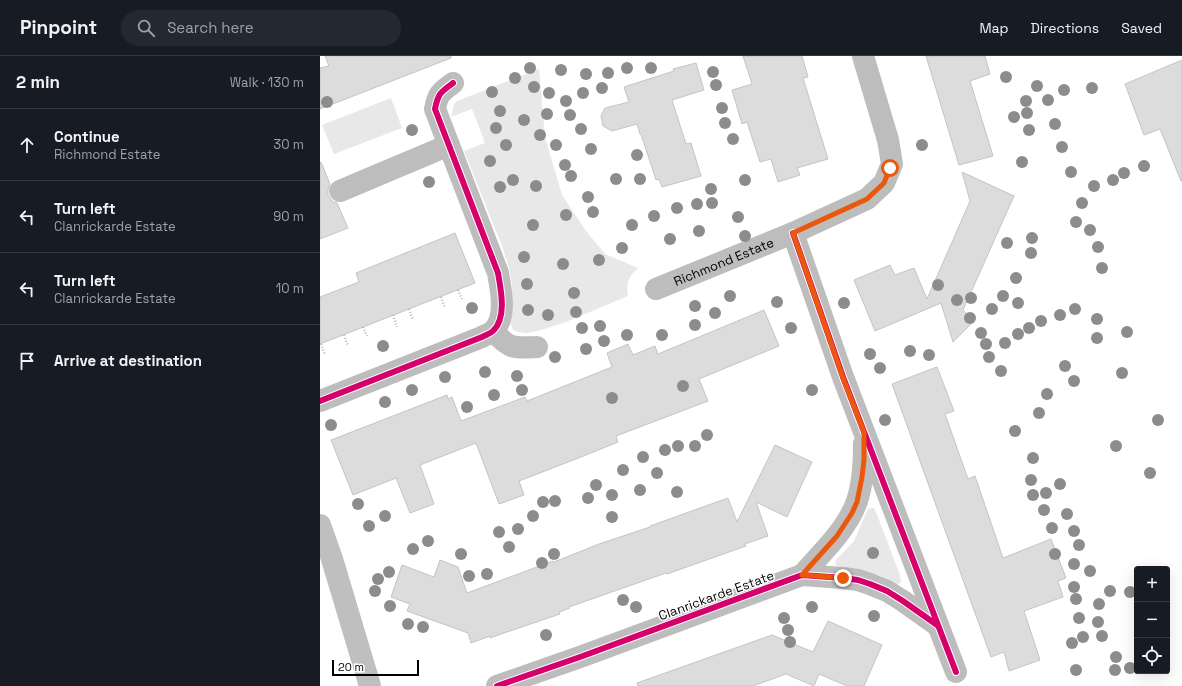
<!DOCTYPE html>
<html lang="en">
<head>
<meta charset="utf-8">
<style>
  body { margin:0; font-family:"Space Grotesk",sans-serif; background:#242831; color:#f1f3f6 }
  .controls { position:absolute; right:12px; bottom:12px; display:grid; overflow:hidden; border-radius:4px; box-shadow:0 4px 16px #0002 }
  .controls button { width:36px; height:36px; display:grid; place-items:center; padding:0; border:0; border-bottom:1px solid #363941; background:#171b24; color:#f1f3f6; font:20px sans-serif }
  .scale { position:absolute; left:12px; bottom:10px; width:87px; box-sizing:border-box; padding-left:4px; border:2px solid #000; border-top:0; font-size:11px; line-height:14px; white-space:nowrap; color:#000; -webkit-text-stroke:3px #fff; paint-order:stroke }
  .stop { position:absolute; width:12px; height:12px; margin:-9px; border:3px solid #ea580c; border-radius:50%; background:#fff }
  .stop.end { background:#ea580c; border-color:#fff; box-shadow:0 1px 4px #0008 }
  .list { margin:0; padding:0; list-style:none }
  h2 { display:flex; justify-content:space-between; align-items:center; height:52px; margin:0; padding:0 16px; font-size:17px }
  h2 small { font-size:13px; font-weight:400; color:#9ea1a6 }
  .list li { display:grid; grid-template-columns:26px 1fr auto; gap:12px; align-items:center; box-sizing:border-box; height:72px; padding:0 16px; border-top:1px solid #363941 }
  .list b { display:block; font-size:15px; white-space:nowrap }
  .list p { margin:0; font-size:13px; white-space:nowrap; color:#9ea1a6 }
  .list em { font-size:13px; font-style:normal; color:#9ea1a6 }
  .icon { flex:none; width:22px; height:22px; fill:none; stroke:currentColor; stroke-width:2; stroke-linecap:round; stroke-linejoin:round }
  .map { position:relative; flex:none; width:862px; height:630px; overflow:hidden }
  header { display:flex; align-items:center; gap:24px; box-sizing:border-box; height:56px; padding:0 20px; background:#171b24; border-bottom:1px solid #363941 }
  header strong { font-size:19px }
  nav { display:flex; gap:22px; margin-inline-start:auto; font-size:14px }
  .search { width:280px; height:36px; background:#242831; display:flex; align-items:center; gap:10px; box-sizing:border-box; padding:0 14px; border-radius:22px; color:#9ea1a6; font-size:15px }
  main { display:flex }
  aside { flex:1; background:#171b24 }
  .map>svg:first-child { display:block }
  .green { fill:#e8e8e8 }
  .building { fill:#dcdcdc; stroke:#c4c4c4 }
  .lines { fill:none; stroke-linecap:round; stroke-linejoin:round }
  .path { stroke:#b8b8b8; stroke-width:2.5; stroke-dasharray:1 2; stroke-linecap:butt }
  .minor { stroke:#bdbdbd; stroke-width:22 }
  .secondary { stroke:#bfbfbf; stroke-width:22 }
  .cycleway-casing { stroke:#fff; stroke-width:8 }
  .cycleway { stroke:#d6006c; stroke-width:6 }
  .tree { fill:#8c8c8c }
  .route { stroke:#ea580c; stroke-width:5 }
  .labels { text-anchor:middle; stroke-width:3; stroke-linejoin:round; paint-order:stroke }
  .street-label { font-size:13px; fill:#000; stroke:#fff }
</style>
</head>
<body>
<header>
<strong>Pinpoint</strong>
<div class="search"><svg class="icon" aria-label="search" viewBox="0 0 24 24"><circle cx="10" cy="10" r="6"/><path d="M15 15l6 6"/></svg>Search here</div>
<nav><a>Map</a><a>Directions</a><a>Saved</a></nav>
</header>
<main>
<aside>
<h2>2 min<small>Walk · 130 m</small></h2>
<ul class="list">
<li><svg class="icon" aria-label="ahead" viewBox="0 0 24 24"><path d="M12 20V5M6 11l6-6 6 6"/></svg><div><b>Continue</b><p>Richmond Estate</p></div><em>30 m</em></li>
<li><svg class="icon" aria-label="left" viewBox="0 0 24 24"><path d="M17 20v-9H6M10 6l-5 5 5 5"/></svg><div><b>Turn left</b><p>Clanrickarde Estate</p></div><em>90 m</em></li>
<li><svg class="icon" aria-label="left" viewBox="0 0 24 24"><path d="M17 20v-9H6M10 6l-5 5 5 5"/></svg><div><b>Turn left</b><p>Clanrickarde Estate</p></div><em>10 m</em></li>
<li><svg class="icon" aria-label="arrive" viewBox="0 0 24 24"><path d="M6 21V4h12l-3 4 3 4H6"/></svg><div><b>Arrive at destination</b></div></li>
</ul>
</aside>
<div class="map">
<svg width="862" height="630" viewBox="0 0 862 630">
  <rect width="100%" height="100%" fill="#fff"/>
  <path class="green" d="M219 13 225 81 242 139 266 175 285 198 318 212C308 222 306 226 308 240L246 266 218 275 207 277 198 276 193 274 191 269 190 262 192 244V229L189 212 182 190 144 95 165 87 152 53 131 61 134 48 137 45Z
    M71 42 82 72 14 98 2 69Z
    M552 452H554L556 456 580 519 581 526 577 529 567 525 561 520 540 513 527 512 516 510 515 505 534 485 546 457 548 453Z"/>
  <path class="building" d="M5 0H131V2L0 53V12L9 10Z
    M423 0H482L488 21 483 22 508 103 477 112 480 119 458 126 451 103 440 106 427 66 422 68 412 34 432 28Z
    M606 0H665L670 18 650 25 673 100 639 109Z
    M862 4V125H861L840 73 824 79 805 28Z
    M376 7 384 34 352 44 366 88 371 87 381 120 342 131 339 123 336 124 321 78H320L317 68 292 75 283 70 281 60 285 52 309 46 304 31 354 15 353 13Z
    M1 106 10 128 8 134V139L12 145 17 147 28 172 0 183V107Z
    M642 116 694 140 643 254 654 265 633 286 621 247 555 275 534 224 570 209 575 219 594 212 607 243 650 145Z
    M135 177 155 227 0 288V241L39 226 36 217Z
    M444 254 459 290 379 323 388 345 296 380 298 386 256 403 199 425 204 439 179 448 156 387 100 409 114 448 90 457 76 422 33 439 11 384 127 339 128 343 132 341 141 365 205 341 207 345 292 311 287 297 308 288 313 299 335 290 338 298Z
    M617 311 634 355 625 358 648 423 655 420 683 502 731 483 746 522 738 525 743 541 704 555 720 604 689 615 684 596 671 601 572 328Z
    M455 389 492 406 467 461 436 446 448 480 425 488 426 490 347 518 346 517 249 551 250 552 239 556 240 558 181 578 170 582V580L151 587 148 577 87 555 90 548 71 541 82 509 114 521 120 504 138 511 147 537 233 505 234 506 279 488 330 471V470L408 442 417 466Z
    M508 565 562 589 544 630H527L499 618 494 630 466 618 433 630H318L317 627 452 579 493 596Z"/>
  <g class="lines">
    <path class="path" d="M138 234 143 245
      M121 241 125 252
      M89 253 93 264
      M73 259 77 271
      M43 271 48 282
      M24 279 28 290
      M1 288 5 299"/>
    <g class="minor">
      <path d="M20 135 129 89"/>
      <path d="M473 177 523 321 636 616"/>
      <path id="s1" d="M336 233 473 177 547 143 564 127 572 108 568 84 543 0"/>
      <path d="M173 275C190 293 192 292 217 291"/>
      <path d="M0 345 162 281C165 279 170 278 173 275 187 262 181 234 178 217L115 53C118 37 121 36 133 27"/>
      <path d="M482 519C501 498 528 472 537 445 543 427 544 407 544 388"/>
      <path d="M177 630 260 601 482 519 523 522 538 524 550 528 567 535 583 545 617 569"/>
    </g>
    <path class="secondary" d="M0 469 12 503 50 630"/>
    <g class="cycleway-casing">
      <path id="cycleway" d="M473 177 523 321 636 616
        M0 345 162 281C165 279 170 278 173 275 187 262 181 234 178 217L115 53C118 37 121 36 133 27
        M177 630 260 601 482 519 523 522 538 524 550 528 567 535 583 545 617 569"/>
    </g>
    <use href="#cycleway" class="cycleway"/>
  </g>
  <g class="tree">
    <circle cx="210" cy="12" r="6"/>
    <circle cx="307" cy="12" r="6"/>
    <circle cx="331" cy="12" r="6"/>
    <circle cx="241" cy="14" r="6"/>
    <circle cx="393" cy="16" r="6"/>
    <circle cx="288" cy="17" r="6"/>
    <circle cx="266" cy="18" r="6"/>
    <circle cx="686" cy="21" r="6"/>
    <circle cx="195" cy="22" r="6"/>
    <circle cx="396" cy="29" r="6"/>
    <circle cx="717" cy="30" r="6"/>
    <circle cx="214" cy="31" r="6"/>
    <circle cx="282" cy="32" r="6"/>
    <circle cx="772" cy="32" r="6"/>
    <circle cx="744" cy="34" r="6"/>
    <circle cx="172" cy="36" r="6"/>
    <circle cx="229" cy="37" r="6"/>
    <circle cx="263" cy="37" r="6"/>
    <circle cx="728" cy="44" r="6"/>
    <circle cx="246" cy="45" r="6"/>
    <circle cx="706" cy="45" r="6"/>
    <circle cx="7" cy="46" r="6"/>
    <circle cx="402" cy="52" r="6"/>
    <circle cx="180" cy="55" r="6"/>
    <circle cx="707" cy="57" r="6"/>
    <circle cx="227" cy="58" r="6"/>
    <circle cx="250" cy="59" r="6"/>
    <circle cx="694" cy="61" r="6"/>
    <circle cx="204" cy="64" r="6"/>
    <circle cx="405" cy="67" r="6"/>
    <circle cx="735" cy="68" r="6"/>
    <circle cx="176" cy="72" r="6"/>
    <circle cx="261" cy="73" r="6"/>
    <circle cx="92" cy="74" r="6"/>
    <circle cx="709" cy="74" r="6"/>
    <circle cx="220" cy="79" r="6"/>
    <circle cx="413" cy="83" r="6"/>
    <circle cx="186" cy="89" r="6"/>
    <circle cx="236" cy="89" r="6"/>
    <circle cx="602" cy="89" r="6"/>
    <circle cx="742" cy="91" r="6"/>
    <circle cx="271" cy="93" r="6"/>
    <circle cx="317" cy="99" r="6"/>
    <circle cx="170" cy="105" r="6"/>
    <circle cx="702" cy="106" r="6"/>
    <circle cx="245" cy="109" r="6"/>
    <circle cx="824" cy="110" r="6"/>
    <circle cx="751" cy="116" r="6"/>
    <circle cx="804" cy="117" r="6"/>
    <circle cx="251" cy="120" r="6"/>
    <circle cx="296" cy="123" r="6"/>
    <circle cx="320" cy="123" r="6"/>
    <circle cx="193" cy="124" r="6"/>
    <circle cx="425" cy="124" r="6"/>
    <circle cx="793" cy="124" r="6"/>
    <circle cx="109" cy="126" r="6"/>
    <circle cx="216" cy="130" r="6"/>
    <circle cx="774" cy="130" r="6"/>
    <circle cx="180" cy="131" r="6"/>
    <circle cx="391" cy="133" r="6"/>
    <circle cx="268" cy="141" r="6"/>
    <circle cx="392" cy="147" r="6"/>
    <circle cx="762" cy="147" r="6"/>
    <circle cx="377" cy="148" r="6"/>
    <circle cx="357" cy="152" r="6"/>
    <circle cx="273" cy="156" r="6"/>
    <circle cx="246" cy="159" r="6"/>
    <circle cx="334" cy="160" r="6"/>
    <circle cx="418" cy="161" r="6"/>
    <circle cx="756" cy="166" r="6"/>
    <circle cx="213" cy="169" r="6"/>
    <circle cx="312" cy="169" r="6"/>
    <circle cx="770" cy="174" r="6"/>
    <circle cx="379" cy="175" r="6"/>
    <circle cx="425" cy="180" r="6"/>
    <circle cx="712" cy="182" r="6"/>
    <circle cx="350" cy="183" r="6"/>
    <circle cx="687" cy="187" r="6"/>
    <circle cx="778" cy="191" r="6"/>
    <circle cx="302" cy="192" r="6"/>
    <circle cx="711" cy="197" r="6"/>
    <circle cx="204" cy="201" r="6"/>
    <circle cx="279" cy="204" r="6"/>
    <circle cx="243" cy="208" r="6"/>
    <circle cx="782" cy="212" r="6"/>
    <circle cx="696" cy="222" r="6"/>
    <circle cx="207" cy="228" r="6"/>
    <circle cx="618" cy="229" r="6"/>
    <circle cx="254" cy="237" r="6"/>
    <circle cx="410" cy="240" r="6"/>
    <circle cx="683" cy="240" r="6"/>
    <circle cx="651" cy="242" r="6"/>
    <circle cx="637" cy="244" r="6"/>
    <circle cx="457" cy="246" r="6"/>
    <circle cx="524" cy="247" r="6"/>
    <circle cx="698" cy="247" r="6"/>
    <circle cx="375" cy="250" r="6"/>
    <circle cx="152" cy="252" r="6"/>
    <circle cx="672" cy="253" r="6"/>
    <circle cx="755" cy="253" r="6"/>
    <circle cx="208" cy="254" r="6"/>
    <circle cx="256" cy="256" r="6"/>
    <circle cx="395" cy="257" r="6"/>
    <circle cx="228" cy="259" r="6"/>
    <circle cx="740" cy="259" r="6"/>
    <circle cx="650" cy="262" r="6"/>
    <circle cx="777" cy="263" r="6"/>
    <circle cx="721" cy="265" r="6"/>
    <circle cx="375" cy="269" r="6"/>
    <circle cx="280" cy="270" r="6"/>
    <circle cx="262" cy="272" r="6"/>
    <circle cx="471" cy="272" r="6"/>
    <circle cx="709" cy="272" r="6"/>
    <circle cx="807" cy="276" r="6"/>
    <circle cx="661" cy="277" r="6"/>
    <circle cx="698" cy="278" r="6"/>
    <circle cx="307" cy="279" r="6"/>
    <circle cx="342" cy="279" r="6"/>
    <circle cx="777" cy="282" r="6"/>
    <circle cx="284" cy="285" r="6"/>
    <circle cx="685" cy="287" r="6"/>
    <circle cx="666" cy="288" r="6"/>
    <circle cx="63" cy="290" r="6"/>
    <circle cx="266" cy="293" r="6"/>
    <circle cx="590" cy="295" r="6"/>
    <circle cx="550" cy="298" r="6"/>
    <circle cx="609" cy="299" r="6"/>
    <circle cx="235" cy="301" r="6"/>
    <circle cx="669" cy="301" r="6"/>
    <circle cx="745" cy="310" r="6"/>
    <circle cx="560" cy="312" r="6"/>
    <circle cx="681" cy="315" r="6"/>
    <circle cx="165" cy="316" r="6"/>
    <circle cx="802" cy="317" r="6"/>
    <circle cx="197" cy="320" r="6"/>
    <circle cx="125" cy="321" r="6"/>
    <circle cx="754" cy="325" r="6"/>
    <circle cx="363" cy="330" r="6"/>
    <circle cx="92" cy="334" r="6"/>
    <circle cx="202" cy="334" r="6"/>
    <circle cx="492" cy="334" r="6"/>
    <circle cx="727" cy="338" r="6"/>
    <circle cx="174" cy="339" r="6"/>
    <circle cx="292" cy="342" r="6"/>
    <circle cx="65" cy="346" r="6"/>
    <circle cx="147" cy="351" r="6"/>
    <circle cx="719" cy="357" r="6"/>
    <circle cx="565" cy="364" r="6"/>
    <circle cx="838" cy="364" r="6"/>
    <circle cx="11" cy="369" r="6"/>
    <circle cx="695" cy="375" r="6"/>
    <circle cx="387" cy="379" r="6"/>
    <circle cx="358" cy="390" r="6"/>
    <circle cx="375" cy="390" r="6"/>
    <circle cx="796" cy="390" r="6"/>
    <circle cx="345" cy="394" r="6"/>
    <circle cx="323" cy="401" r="6"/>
    <circle cx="713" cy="402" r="6"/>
    <circle cx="303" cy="414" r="6"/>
    <circle cx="337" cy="417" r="6"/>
    <circle cx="830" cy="417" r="6"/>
    <circle cx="711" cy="424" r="6"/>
    <circle cx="740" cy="428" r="6"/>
    <circle cx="276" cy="429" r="6"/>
    <circle cx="320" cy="434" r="6"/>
    <circle cx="357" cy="436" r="6"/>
    <circle cx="726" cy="437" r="6"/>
    <circle cx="292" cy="439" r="6"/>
    <circle cx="713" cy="439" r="6"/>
    <circle cx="268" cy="442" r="6"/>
    <circle cx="235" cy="445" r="6"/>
    <circle cx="223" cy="446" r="6"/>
    <circle cx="38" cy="448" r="6"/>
    <circle cx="724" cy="454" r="6"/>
    <circle cx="747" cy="458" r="6"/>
    <circle cx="65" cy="460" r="6"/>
    <circle cx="213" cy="460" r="6"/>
    <circle cx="292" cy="461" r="6"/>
    <circle cx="49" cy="470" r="6"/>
    <circle cx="732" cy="472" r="6"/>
    <circle cx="198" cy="473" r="6"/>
    <circle cx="754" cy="475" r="6"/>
    <circle cx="179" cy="476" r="6"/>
    <circle cx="108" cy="485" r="6"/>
    <circle cx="759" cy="489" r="6"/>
    <circle cx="189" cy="491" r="6"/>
    <circle cx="93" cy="493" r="6"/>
    <circle cx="553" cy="497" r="6"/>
    <circle cx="141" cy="498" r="6"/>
    <circle cx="234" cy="498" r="6"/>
    <circle cx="735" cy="498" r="6"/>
    <circle cx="222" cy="507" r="6"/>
    <circle cx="754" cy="508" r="6"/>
    <circle cx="770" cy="515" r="6"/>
    <circle cx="69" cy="516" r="6"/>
    <circle cx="167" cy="518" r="6"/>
    <circle cx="149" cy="520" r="6"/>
    <circle cx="58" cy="523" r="6"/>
    <circle cx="754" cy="531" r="6"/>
    <circle cx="55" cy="535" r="6"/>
    <circle cx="790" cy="535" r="6"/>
    <circle cx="810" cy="536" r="6"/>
    <circle cx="756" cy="543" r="6"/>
    <circle cx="303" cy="544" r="6"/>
    <circle cx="779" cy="548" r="6"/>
    <circle cx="70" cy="550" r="6"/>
    <circle cx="316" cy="551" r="6"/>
    <circle cx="492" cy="551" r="6"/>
    <circle cx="554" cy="560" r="6"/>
    <circle cx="464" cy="562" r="6"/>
    <circle cx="759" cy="562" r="6"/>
    <circle cx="778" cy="566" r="6"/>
    <circle cx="88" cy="568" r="6"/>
    <circle cx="103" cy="571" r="6"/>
    <circle cx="468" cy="574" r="6"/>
    <circle cx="226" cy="579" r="6"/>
    <circle cx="782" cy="580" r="6"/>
    <circle cx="763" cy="581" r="6"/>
    <circle cx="470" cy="586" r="6"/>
    <circle cx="752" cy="587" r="6"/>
    <circle cx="796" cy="601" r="6"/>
    <circle cx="810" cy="612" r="6"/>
    <circle cx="756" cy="614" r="6"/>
    <circle cx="795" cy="614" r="6"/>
  </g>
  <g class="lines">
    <path class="route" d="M523 522 482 519 517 480 532 457 537 446 542 421 544 404V376L523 322 473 177 547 143 564 127 570 112"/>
  </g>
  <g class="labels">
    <g class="street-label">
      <text dy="5" stroke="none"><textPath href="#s1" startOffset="73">Richmond Estate</textPath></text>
      <text transform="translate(396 539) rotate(-20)" y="5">Clanrickarde Estate</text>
    </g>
  </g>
</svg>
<div class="controls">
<button>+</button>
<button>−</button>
<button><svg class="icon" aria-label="locate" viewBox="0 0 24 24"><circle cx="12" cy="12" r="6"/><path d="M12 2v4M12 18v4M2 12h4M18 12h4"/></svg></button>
</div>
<div class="scale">20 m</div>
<div class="stop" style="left:570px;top:112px"></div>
<div class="stop end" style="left:523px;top:522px"></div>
</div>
</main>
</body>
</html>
